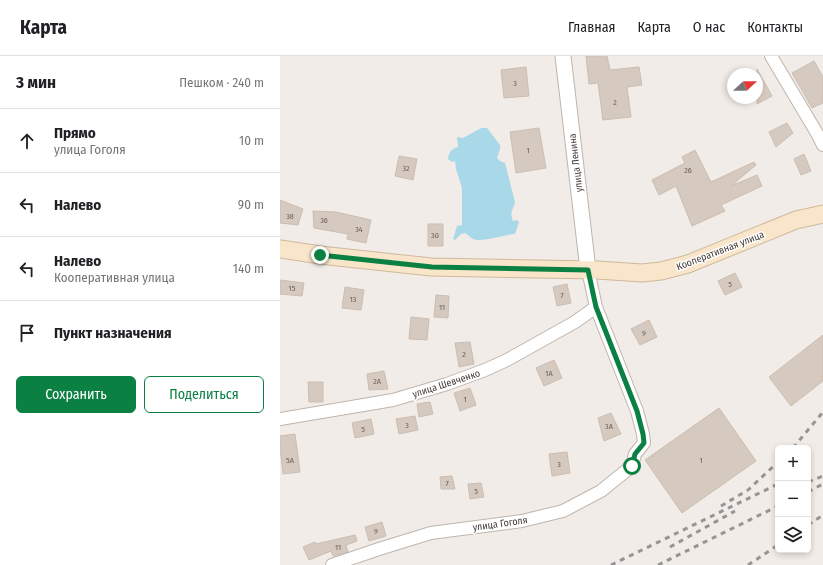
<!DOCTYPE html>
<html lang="ru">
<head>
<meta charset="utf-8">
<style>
  body { margin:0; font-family:"Fira Sans Condensed",sans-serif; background:#f6f6f6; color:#202124 }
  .controls { position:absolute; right:12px; bottom:12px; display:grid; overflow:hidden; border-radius:6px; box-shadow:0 2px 6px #0003 }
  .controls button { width:36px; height:36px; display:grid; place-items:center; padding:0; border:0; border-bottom:1px solid #e0e0e0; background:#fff; color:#202124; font:20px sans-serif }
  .compass { position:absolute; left:447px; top:12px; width:36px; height:36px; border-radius:50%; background:#fff; box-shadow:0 2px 6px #0003; rotate:68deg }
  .stop { position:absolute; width:12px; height:12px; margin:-9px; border:3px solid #0b8043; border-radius:50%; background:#fff }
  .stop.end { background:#0b8043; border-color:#fff; box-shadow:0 1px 4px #0008 }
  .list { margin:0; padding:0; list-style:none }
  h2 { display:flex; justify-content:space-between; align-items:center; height:52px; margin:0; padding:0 16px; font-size:17px }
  h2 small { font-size:13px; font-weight:400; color:#757577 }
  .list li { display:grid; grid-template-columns:26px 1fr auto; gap:12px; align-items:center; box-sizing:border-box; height:64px; padding:0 16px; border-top:1px solid #e0e0e0 }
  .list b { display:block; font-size:15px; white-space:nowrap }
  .list p { margin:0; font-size:13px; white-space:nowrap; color:#757577 }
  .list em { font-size:13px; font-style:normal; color:#757577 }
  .actions { display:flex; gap:8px; padding:12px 16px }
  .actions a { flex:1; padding:9px 0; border:1px solid #0b8043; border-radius:6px; text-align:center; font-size:14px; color:#0b8043 }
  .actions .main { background:#0b8043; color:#fff }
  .icon { flex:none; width:22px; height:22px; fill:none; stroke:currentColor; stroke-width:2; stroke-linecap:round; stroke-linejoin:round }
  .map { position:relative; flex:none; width:543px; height:509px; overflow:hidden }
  header { display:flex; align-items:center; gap:24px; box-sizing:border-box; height:56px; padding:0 20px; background:#fff; border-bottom:1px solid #e0e0e0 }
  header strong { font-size:19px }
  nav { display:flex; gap:22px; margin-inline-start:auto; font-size:14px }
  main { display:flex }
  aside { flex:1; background:#fff }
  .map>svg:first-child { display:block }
  .water { fill:#a9d9e8 }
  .building { fill:#d5c9c0; stroke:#ccbdb1 }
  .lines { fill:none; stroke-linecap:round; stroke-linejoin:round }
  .minor-casing { stroke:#bfb5ad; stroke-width:14 }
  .tertiary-casing { stroke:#bfb5ad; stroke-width:17 }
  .secondary-casing { stroke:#cfb99d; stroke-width:19 }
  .minor { stroke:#fff; stroke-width:12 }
  .tertiary { stroke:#fff; stroke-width:15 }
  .secondary { stroke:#f9e5c9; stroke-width:17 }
  .rail { stroke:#959595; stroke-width:3; stroke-dasharray:5 5; stroke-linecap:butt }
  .route { stroke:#0b8043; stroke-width:5 }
  .labels { text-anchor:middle; stroke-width:3; stroke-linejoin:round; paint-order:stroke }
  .number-label { font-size:8px; fill:#685f58 }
  .street-label { font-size:10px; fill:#443c36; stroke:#fff }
</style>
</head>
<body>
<header>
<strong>Карта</strong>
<nav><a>Главная</a><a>Карта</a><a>О нас</a><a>Контакты</a></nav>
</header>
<main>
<aside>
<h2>3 мин<small>Пешком · 240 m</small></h2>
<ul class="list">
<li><svg class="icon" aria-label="ahead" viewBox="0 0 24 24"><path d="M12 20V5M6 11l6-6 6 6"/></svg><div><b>Прямо</b><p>улица Гоголя</p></div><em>10 m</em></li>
<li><svg class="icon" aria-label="left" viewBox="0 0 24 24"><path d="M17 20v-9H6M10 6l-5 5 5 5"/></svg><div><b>Налево</b></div><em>90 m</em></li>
<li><svg class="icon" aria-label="left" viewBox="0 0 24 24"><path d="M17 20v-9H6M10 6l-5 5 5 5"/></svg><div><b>Налево</b><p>Кооперативная улица</p></div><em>140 m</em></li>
<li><svg class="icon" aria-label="arrive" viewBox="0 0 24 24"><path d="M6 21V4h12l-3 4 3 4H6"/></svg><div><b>Пункт назначения</b></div></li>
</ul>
<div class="actions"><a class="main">Сохранить</a><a>Поделиться</a></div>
</aside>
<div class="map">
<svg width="543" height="509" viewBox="0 0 543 509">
  <rect width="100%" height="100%" fill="#f1ece7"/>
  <path class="water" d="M201 72H207L220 89V93L217 102 220 105 225 107 235 146C233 156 229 154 233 165L237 164 239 166 235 178C225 178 203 187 193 183 190 181 188 179 185 177L181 178 175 184 173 183 177 170 182 169V132L176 113 175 105 172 106 168 103C169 96 171 93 178 91L177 81 183 82Z"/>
  <path class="building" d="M306 0H327L330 14 359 11 362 29 347 31 351 61 323 64 318 27 309 28Z
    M534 5 543 21V47L532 52 512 17Z
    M246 11 249 40 224 42 221 14Z
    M477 13 492 40 477 48Z
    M507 67 513 77 496 91 489 76Z
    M259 72 266 112 236 117 230 76Z
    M415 94 431 126 474 106 476 109 451 130 477 119 482 130 441 149 445 155 412 170 396 130 379 139 372 124 405 107 402 101Z
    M524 98 531 115 521 119 514 103Z
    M119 100 137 103 133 124 115 120Z
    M0 144 23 153 18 169 0 167Z
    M33 155 56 156 91 164 86 187 67 183 68 178 34 172Z
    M148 168H163V190H148Z
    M455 217 462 231 445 239 438 225Z
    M0 224 24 227 22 240 0 238Z
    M287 228 291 247 277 250 273 231Z
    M65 231 84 234 81 254 62 252Z
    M156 239 169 240 168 262 154 261Z
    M131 261 149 263 147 284 129 283Z
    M369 264 377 281 360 289 351 273Z
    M543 279V325L511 350 489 321Z
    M190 286 194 308 179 311 175 287Z
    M274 304 282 322 264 330 256 312Z
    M104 315 108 333 89 334 87 318Z
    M28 326H43V346H29Z
    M190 332 196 349 180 355 174 337Z
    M150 346 153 358 139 361 137 348Z
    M439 352 476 405 402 457 365 404Z
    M331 357 341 378 324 385 318 362Z
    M135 360 138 374 119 378 116 363Z
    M91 363 94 378 75 382 72 367Z
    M15 378 20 416 3 418 0 391V380Z
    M287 396 290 417 272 420 269 398Z
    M172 420 175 433H161L160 421Z
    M201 427 204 441 190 443 188 428Z
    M102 466 106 480 89 485 85 471Z
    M75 479 77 485 66 489 68 496 53 500 51 495 29 504 23 491 35 486 36 488Z"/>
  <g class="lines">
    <g class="minor-casing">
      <path id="minor" d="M491 0 538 79 543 89
        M0 363 113 344 167 328 205 314 227 304 295 266 316 251
        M52 509 99 493 151 477 242 465 283 455 321 435 352 410 355 398 364 387 363 378 357 355 316 251 308 214"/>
    </g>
    <g class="tertiary-casing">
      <path id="tertiary" d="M283 0 308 214"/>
    </g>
    <g class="secondary-casing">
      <path id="secondary" d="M0 193 40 199 151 211 317 214 362 217 381 215 408 208 516 164 543 158"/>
    </g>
    <use href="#minor" class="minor"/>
    <use href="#tertiary" class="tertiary"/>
    <use href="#secondary" class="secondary"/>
    <path class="rail" d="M513 392 543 356
      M528 426 543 420
      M528 436 543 428
      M441 450 468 434 498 406
      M528 469 543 459
      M390 491 455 455
      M331 509 498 428
      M378 509 498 450
      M468 509 498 489"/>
  </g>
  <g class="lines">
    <path class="route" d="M40 199 152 211 308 214 316 251 357 355 363 378 364 387 355 398 352 410"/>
  </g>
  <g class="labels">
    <g class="number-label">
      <text x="235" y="30">3</text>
      <text x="335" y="49">2</text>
      <text x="248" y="97">1</text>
      <text x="126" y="115">32</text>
      <text x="408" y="117">26</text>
      <text x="10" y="163">38</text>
      <text x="44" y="167">36</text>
      <text x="79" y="176">34</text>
      <text x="155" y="182">30</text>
      <text x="450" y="231">5</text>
      <text x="12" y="235">15</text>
      <text x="282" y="242">7</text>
      <text x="73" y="246">13</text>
      <text x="162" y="254">11</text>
      <text x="364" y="280">9</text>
      <text x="184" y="301">2</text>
      <text x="269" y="320">1А</text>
      <text x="97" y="328">2А</text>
      <text x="185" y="346">1</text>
      <text x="127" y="372">3</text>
      <text x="329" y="373">3А</text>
      <text x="83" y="376">5</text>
      <text x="10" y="407">5А</text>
      <text x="421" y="407">1</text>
      <text x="279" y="411">3</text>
      <text x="167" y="430">7</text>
      <text x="196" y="438">5</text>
      <text x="96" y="478">9</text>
      <text x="58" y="494">11</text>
    </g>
    <g class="street-label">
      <text transform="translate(295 107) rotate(-97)" y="4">улица Ленина</text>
      <text transform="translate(440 194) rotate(-21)" y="4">Кооперативная улица</text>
      <text transform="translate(166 327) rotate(-18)" y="4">улица Шевченко</text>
      <text transform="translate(220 467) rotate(-8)" y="4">улица Гоголя</text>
    </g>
  </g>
</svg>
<div class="controls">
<button>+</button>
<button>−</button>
<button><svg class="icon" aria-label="layers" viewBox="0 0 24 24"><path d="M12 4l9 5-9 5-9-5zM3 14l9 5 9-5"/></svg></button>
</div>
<svg class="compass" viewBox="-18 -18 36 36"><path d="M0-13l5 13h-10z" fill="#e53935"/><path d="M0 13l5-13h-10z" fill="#757577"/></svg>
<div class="stop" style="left:352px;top:410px"></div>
<div class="stop end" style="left:40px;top:199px"></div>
</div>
</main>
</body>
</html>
